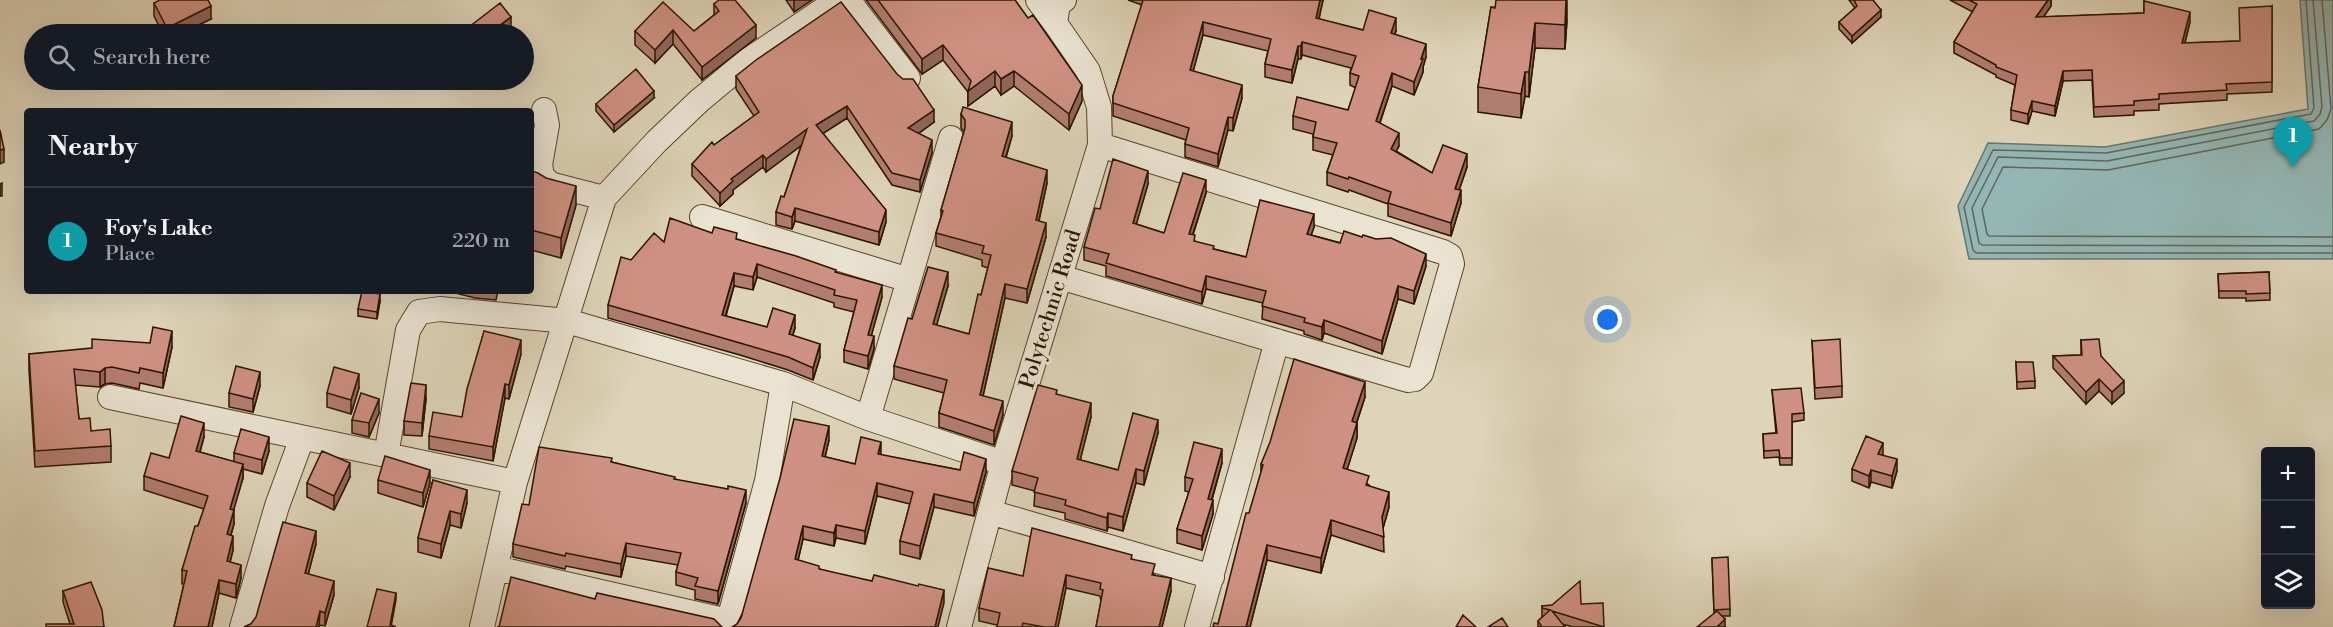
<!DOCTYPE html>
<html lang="en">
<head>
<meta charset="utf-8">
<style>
  body { margin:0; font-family:"Libre Bodoni",serif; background:#242831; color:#f1f3f6 }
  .controls { position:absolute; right:18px; bottom:18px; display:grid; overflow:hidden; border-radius:6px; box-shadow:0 6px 24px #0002 }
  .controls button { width:54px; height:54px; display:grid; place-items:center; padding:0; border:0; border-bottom:2px solid #363941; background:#171b24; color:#f1f3f6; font:30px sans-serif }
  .you { position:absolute; left:1608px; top:320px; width:21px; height:21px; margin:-15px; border:4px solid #fff; border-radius:50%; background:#1a73e8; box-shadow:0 0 0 9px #1a73e833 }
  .badge { display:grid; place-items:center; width:39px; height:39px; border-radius:50%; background:#0f766e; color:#fff; font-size:20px; font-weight:700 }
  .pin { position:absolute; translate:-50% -50px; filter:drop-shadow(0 2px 3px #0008) }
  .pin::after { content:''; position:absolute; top:32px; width:21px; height:18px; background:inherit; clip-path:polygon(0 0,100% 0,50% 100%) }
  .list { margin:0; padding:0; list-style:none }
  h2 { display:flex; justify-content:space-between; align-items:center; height:78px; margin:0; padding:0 24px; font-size:26px }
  h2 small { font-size:20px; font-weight:400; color:#9ea1a6 }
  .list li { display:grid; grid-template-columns:39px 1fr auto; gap:18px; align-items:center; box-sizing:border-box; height:108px; padding:0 24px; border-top:2px solid #363941 }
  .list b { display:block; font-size:22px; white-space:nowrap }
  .list p { margin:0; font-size:20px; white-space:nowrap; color:#9ea1a6 }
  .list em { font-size:20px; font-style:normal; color:#9ea1a6 }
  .icon { flex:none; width:33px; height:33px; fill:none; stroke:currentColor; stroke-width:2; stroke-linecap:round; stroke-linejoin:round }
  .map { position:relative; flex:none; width:2333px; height:627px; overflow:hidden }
  .search { position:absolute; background:#171b24; box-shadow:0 6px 24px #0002; left:24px; top:24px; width:510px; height:66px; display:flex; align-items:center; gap:15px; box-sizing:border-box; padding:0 21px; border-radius:33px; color:#9ea1a6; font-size:22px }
  .panel { position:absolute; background:#171b24; box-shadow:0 6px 24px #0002; left:24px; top:108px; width:510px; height:186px; border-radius:6px }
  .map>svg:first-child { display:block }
  .water { fill:#94b7b5; stroke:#6a766d; stroke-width:1.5 }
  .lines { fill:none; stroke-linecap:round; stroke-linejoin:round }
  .shore { stroke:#60665a; stroke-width:1.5 }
  .minor-casing { stroke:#58452e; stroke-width:26 }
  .minor { stroke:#eae3d2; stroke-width:24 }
  .wall { fill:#b27d71; stroke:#2b1500; stroke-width:1.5 }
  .shaded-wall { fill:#91665c; stroke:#2b1500; stroke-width:1.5 }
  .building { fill:#cf9183; stroke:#2b1500; stroke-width:1.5 }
  .labels { text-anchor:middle; stroke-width:6; stroke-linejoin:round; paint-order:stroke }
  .street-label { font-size:21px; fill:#2b1500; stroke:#eae3d2 }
</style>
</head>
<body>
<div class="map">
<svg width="2333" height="627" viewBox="0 0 2333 627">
  <rect width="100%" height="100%" fill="#ded4b9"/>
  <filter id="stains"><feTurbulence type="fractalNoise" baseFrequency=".00333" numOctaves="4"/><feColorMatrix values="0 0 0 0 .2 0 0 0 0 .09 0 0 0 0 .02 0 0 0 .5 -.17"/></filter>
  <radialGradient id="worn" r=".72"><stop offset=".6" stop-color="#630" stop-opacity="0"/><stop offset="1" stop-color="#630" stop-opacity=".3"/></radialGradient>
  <path class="water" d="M2300 0H2333V259H1969L1958 206 1988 143 2105 147 2308 109Z"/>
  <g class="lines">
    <path class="shore" d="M2306 0 2314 108 2311 114 2106 153 1993 150 1964 207 1973 250 1976 253H2333
      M2313 0 2322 107 2320 114 2314 121 2107 161 1998 157 1972 208 1979 243 1982 245 2333 246
      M2322 0 2331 109 2327 120 2319 129 2108 170 2003 167 1982 209 1987 234 1989 236 2333 237"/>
    <g class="minor-casing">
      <path id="minor" d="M848 0 908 78
        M1038 0 1055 23
        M544 110 547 125 540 165 542 176 550 184 604 198
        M702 217 909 280
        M1060 277 1408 380 1415 379 1421 373 1452 264 1450 256 1443 252 1100 145
        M110 397 515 482
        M868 418 951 138
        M386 455 408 330 419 312 440 309 567 321 783 384 868 418 1003 463
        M990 512 1212 577
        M496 568 728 621
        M242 627 277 506 302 438
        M482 627 515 482 604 198 657 141 699 101 747 61 838 0
        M727 627 767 481 783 384
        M959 627 1003 463 1100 145 1099 107 1088 71 1055 23 1058 4 1064 0
        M1197 627 1277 341"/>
    </g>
    <use href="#minor" class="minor"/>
  </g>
  <path class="wall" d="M786 0H812L794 12Z
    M866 0H1015L1082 101 1069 130 1014 86 1001 95 995 86 968 106V92L943 60 922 74Z
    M1128 0H1323L1319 19 1363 30 1396 31 1395 34 1426 57 1423 67V72L1414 95 1392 86 1380 123 1399 146 1396 151 1432 173 1467 167 1459 190 1461 203 1451 236 1388 216V204L1349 190 1348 192 1327 185V172L1333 155 1313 150V134L1293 129V116L1348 110 1356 88 1350 85V73L1351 68 1302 55 1301 59H1298L1292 83 1265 77V64L1268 51 1203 35 1193 71 1242 98 1233 131 1228 130 1218 167 1185 157V144L1186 140 1113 116V96L1142 5Z
    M1849 0H1873L1881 17 1852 43 1839 29V22L1855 8Z
    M1950 0H2051V6L2043 17 2144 13V1L2190 22 2185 43 2240 41 2272 6V92L2227 94V100L2159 104V110L2134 111V115L2094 117 2092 80 2063 81 2055 116 2032 111 2028 124 2011 120V110L2015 85 1996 77V75L1954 53V42L1973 12Z
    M154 3 211 19 180 34H163L154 16Z
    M714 4 756 38 702 80 673 44 655 63 635 45V31H694L714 15Z
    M1491 7 1567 20 1565 49 1535 48 1529 97 1525 96 1521 118 1478 112V87Z
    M736 76 934 122 918 134 932 153 920 192 892 185 847 118 823 133 886 222 879 245 795 221 792 229 776 225V212L784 197 801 146 766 172 763 167 733 190V194L720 206 692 176V164L714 145 754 116 736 89Z
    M654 98 614 132 596 111V104Z
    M961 114 1012 136 1006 158 1047 183 1039 221 1046 237 1027 303 1005 298 983 396 1003 415 994 445 939 427V413L944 393 894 379V366L912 319 948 286 936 325 969 334 981 295 988 268 982 266V260L936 246V233L941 218V210L964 132 961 128Z
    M531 171 576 205 561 258 531 250Z
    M1148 184 1136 224 1164 233 1206 193 1193 235 1195 242 1214 249 1246 257 1314 227 1311 235 1426 266 1414 304 1398 299 1382 354 1324 333 1322 340 1304 334V331L1262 319 1263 303 1206 289 1202 304 1106 276V266L1084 260V247L1100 209Z
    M712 233 737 239 836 272 882 297 871 336 874 349 868 369 844 362V350L854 312 834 307V303L757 277 753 290 734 286 726 316 767 327 795 328 793 335 820 357 813 380 788 370 740 355 608 318V305L631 260 664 242Z
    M2269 272 2270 300 2246 301V298H2219L2218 274Z
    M451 291H498L496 300 475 298 451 292Z
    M380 301 377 319 358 316V309Z
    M2081 340 2101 356 2124 393 2112 404 2099 391 2086 404 2053 368V356L2081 355Z
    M1812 341 1842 386V397L1815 399Z
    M172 347 163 388 140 383 139 389 112 383 105 384 100 387 75 385 79 419 91 431 111 446V462L35 467 29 370V354Z
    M521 354 509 399 505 398 493 461 429 449V436L462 417Z
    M2016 362 2035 381V388L2017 389Z
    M260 386 253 412 229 407V393Z
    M359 388 351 414 327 407V393Z
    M1772 390 1804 413V420L1792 422V465H1780L1779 457 1764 458 1763 434 1776 433Z
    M1057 394 1091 417 1080 460 1118 470 1158 433 1144 485 1136 483 1123 531 1108 527 1107 531 1065 519V513L1034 506 1035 491 1012 485V471Z
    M1365 397 1357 422V438L1347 469 1369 485 1389 507 1383 528 1384 552 1331 535 1321 573 1267 560 1250 627H1213L1218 624 1261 473V464Z
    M426 399 422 436 404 435V421Z
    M379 413 369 437 352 433V420Z
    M204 437 200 452 234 462V453L269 451 262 474 243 469V478L233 510 234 524 231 535 233 550 230 562 241 578 236 598 219 593 212 627H174L184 584H182V570L204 509 144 490V476L169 458Z
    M829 440 825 457 855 464 881 455 960 470 986 472 974 516 934 507 920 559 900 554V541L910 504 877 496 865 544 836 538 834 546 803 539 798 560 819 569 944 603 737 624Z
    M1883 455 1897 471 1892 488 1871 482 1869 488 1852 481V469Z
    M612 462 675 479 746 503 718 604 695 599V590L676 585V572L678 565 626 556 621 577 566 566 565 569 513 557V544L529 505Z
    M1222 463 1212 500 1213 514 1202 550 1177 543V529L1189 492 1185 491V477Z
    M350 477 334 510 307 497V483Z
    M378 480 430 483 423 507 378 493Z
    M433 480 467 503 461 528 450 525 441 558 418 552V538Z
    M316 544 308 574 334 595 325 626 320 625 319 627H244L251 624Z
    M1712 558 1730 609V616H1722L1725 627 1714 613Z
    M1132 559 1155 575 1171 591 1162 627H1096L1101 602 1100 596 1066 588 1058 627H997V625L979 621V608L1023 576Z
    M63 591 104 627 70 624 63 602Z
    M1581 604 1604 627H1573L1562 624 1565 627H1538V621L1542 617V606Z"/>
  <path class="shaded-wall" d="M794 0H812L794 12Z
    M1320 0H1323L1316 31V18Z
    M1567 0V20L1565 49V25Z
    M2048 0H2051V6L2036 28V17Z
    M211 6V19L180 34H167V28Z
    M1881 10V17L1852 43V36Z
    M2190 12V22L2182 54V43Z
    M511 17V30L506 34H488Z
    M1396 18V31L1391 46V33Z
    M1203 22V35L1190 83V70Z
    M1535 23V48L1529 97V72Z
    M756 25V38L702 80V67Z
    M673 30V44L655 63V50Z
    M1302 42V55L1301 59V46Z
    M1426 44V57L1423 67V72L1414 95V82Z
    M943 45V60L922 74V59Z
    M1298 46V59L1292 83V70Z
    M995 71V86L968 106V91Z
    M1014 71V86L1001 95V79Z
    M2063 71V81L2055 116V106Z
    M1525 72V96L1521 118V94Z
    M1392 73V86L1376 134V121Z
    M1082 85V101L1069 130V114Z
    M1242 85V98L1233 131V118Z
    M654 91V98L614 132V125Z
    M2032 101V111L2028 124V114Z
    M847 106V118L816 138V125Z
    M934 110V122L908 141V128Z
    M1228 117V130L1218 167V154Z
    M1012 122V136L1002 170V156Z
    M807 129V141L766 172V159Z
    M1399 133V146L1391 161V149Z
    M932 140V153L920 192V180Z
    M4 149V162L0 164V150Z
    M1467 154V167L1455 202V189Z
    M763 155V167L733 190V194L720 206V193L731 179Z
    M1047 170V183L1036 233V220Z
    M1148 171V184L1133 236V223Z
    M1206 180V193L1189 246V234Z
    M2 183V196H0V184Z
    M576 186V205L561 258V238Z
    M1461 190V203L1451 236V223Z
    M795 208V221L792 229V217Z
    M886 210V222L879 245V232Z
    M1314 214V227L1307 247V234Z
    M1046 223V237L1027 303V289Z
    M1426 254V266L1414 304V291Z
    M757 264V277L753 290V277Z
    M948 272V286L933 338V324Z
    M734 273V286L722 328V315Z
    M1206 276V289L1202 304V292Z
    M1005 284V298L980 409V395Z
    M882 285V297L868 348V335Z
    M1398 286V299L1382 354V341Z
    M380 294V301L377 319V312Z
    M795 315V328L789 347V334Z
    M1324 320V333L1322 340V327Z
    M172 331V347L163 388V373Z
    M874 336V349L868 369V356Z
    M521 340V354L509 399V385Z
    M820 344V357L813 380V368Z
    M105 368V384L100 387V372Z
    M260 372V386L253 412V399Z
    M359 374V388L351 414V400Z
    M2099 379V391L2086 404V392Z
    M2124 381V393L2112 404V392Z
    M1365 382V397L1352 436V421Z
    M505 384V398L493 461V447Z
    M426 385V399L422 436V423Z
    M379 399V413L369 437V423Z
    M1003 401V415L994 445V431Z
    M1091 403V417L1077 473V459Z
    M1158 420V433L1144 485V471Z
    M204 423V437L196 465V451Z
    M1357 423V438L1343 483V468Z
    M829 426V440L822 470V456Z
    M269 437V451L262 474V460Z
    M881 442V455L878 454Z
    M1883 443V455L1878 466V454Z
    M1222 449V463L1208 512V499Z
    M986 459V472L974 516V503Z
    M1897 459V471L1892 488V476Z
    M350 463V477L334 510V496Z
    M243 464V478L230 523V509Z
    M1136 469V483L1123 531V517Z
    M430 470V483L423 507V493Z
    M1871 470V482L1869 488V476Z
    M877 483V496L865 544V531Z
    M467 490V503L461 528V514Z
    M746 490V503L718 604V591Z
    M1389 492V507L1382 532V517Z
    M934 494V507L920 559V546Z
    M1213 500V514L1202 550V536Z
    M234 510V524L227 548V534Z
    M450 511V525L441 558V544Z
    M1108 513V527L1107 531V518Z
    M1331 520V535L1321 573V558Z
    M836 525V538L834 546V533Z
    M803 526V539L795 573V559Z
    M316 531V544L305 587V573Z
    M233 536V550L227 575V561Z
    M626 543V556L621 577V564Z
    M1267 545V560L1250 627H1246Z
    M241 565V578L236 598V584Z
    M1066 575V588L1058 627H1055Z
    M1171 578V591L1162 627H1159Z
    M219 580V593L212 627H208Z
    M334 581V595L325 626V613Z
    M944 590V603L938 627H935Z
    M396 593V600L391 627H390Z
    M320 611 319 627H316Z
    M1725 619V627H1717Z"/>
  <path class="building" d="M160 0H208L211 6 167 28 154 3Z
    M719 0H735L756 25 702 67 673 30 655 50 635 31 663 2 694 31 719 11 714 4Z
    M878 0H1015L1028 18 1033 15 1082 85 1069 114 1014 71 1001 79 995 71 968 91 971 81 943 45 922 59Z
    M1143 0H1320L1316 18 1363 30 1369 10 1396 18 1391 33 1426 44 1421 59H1423L1414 82 1392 73 1376 121 1399 133 1391 149 1432 173 1443 145 1467 154 1455 189 1461 190 1451 223 1388 203 1391 192 1349 177 1348 179 1327 172 1337 143 1313 137 1316 122 1293 116 1297 97 1348 110 1359 76 1350 73 1356 56 1302 42 1301 46H1298L1292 70 1265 64 1271 39 1203 22 1190 70 1242 85 1233 118 1228 117 1218 154 1185 144 1189 128 1113 103V96Z
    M1496 0H1566L1565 25 1535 23 1529 72H1525L1521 94 1478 87 1491 7 1495 8Z
    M1854 0H1873L1881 10 1852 36 1839 22 1857 6Z
    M1969 0H2048L2036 17 2144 13V1L2190 12 2182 43 2240 41 2239 8 2272 6V82L2226 84 2227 90 2159 94V99L2134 101V105L2094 107 2092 70 2063 71 2055 106 2032 101 2028 114 2011 110 2017 75 1996 67V65L1954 42 1977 4Z
    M841 2 897 74 903 79H913L934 110 908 128 932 140 920 180 892 173 847 106 816 125 886 210 879 232 795 208 792 217 776 212 781 196 784 197 807 129 766 159 763 155 731 179 733 181 720 193 692 164 712 142 714 145 759 112 736 76 756 60Z
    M500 3 511 17 488 34H460Z
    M317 26 325 34H307Z
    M636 69 654 91 614 125 596 104Z
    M963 107 1012 122 1002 156 1047 170 1036 220 1046 223 1027 289 1005 284 980 395 1003 401 994 431 939 413 947 380 894 366 908 318 912 319 928 267 948 272 933 324 969 334 978 294 981 295 991 255 982 253 984 246 936 233 943 211 941 210 965 128V120L961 114Z
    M0 130 4 149 0 150Z
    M1113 159 1148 171 1133 223 1164 233 1183 173 1206 180 1189 234 1195 235 1194 241 1214 246 1213 249 1246 257 1260 200 1314 214 1307 234 1340 243 1344 231 1362 237 1363 235 1376 239 1391 238 1426 254 1414 291 1398 286 1382 341 1324 320 1322 327 1304 322 1305 318 1262 306 1266 291 1206 276 1202 292 1106 263 1109 254 1084 247 1095 208 1100 209Z
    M531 171 538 173 546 178 576 186 561 238 531 230Z
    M670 218 712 233 714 227 737 233 736 239 796 256 836 270 835 272 882 285 868 335 874 336 868 356 844 350 857 300 834 295 835 290 757 264 753 277 734 273 722 315 767 327 773 308 795 315 789 334 820 344 813 368 788 357 740 343 608 305 621 257 631 260 654 233 664 242Z
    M2269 272 2270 293 2246 294V291H2219L2218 274Z
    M362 291 380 294 377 312 358 309Z
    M153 327 172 331 163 373 140 368 139 373 112 367 105 368 100 372 74 369 79 419 90 418 91 431 110 429 111 446 35 451 29 354 92 348V339L150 343Z
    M484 331 521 340 509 385 505 384 493 447 429 436 433 412 462 417 467 389Z
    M1840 339 1842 386 1815 388 1812 341Z
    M2099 339 2101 356 2124 381 2112 392 2099 379 2086 392 2053 356 2082 355 2081 340Z
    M1294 359 1365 382 1352 421 1357 423 1343 468 1369 476 1366 485 1389 492 1382 517 1384 537 1331 520 1321 558 1267 545 1246 627H1213L1214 623 1218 624 1246 513H1249L1263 465 1261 464 1270 442Z
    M2016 362H2033L2035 381 2017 382Z
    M236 366 260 372 253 399 229 393Z
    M334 367 359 374 351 400 327 393Z
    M411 383 426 385 422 423 404 421Z
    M1038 385 1057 390 1056 394 1091 403 1077 459 1118 470 1133 413 1158 420 1144 471 1136 469 1123 517 1108 513 1107 518 1065 505 1066 500 1034 492 1038 478 1012 471Z
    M1801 388 1804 413 1792 414V458H1780L1779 450 1764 451 1763 434 1777 433 1772 390Z
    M361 393 379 399 369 423 352 420Z
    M181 416 204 423 196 451 243 464 230 509 234 510 227 534 233 536 227 561 241 565 236 584 219 580 208 627H174L187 571 182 570 195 526H198L208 496 144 476 151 453 169 458Z
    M794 419 829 426 822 456 855 464 861 437 881 442 878 454 960 470 964 452 986 459 974 503 934 494 920 546 900 541 913 492 877 483 865 531 836 525 834 533 803 526 795 559 819 566V569L872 581 874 575 918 586 919 584 944 590 935 627H732L737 624 741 618 780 478Z
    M241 429 269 437 262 460 234 453Z
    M1866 436 1883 443 1878 454 1897 459 1892 476 1871 470 1869 476 1852 469Z
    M1194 442 1222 449 1208 499 1213 500 1202 536 1177 529 1193 479 1185 477Z
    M539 447 612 458 611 462 675 477 674 479 728 489V486L746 490 718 591 695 586 698 578 676 572 681 553 626 543 621 564 566 553 565 556 513 544 522 504 529 505Z
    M322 451 350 463 334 496 307 483Z
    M385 456 430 470 423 493 378 480Z
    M433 480 467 490 461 514 450 511 441 544 418 538Z
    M283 522 316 531 305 573 334 581 325 613 320 611 316 627H244L251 624 256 617Z
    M1032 528 1132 555 1131 559 1155 564 1152 575 1171 578 1159 627H1096L1103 590 1100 589 1101 583 1066 575 1055 627H1044L1023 623 1022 627H997L1000 613 979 608 988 568 1023 576Z
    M1728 557 1730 609 1714 610 1712 558Z
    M511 577 595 599 597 593 714 619 722 627H497H499Z
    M1580 581 1581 604 1603 603 1604 627 1552 611 1565 627H1542L1538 621 1550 610 1542 608V606L1552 605Z
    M91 582 102 610 104 627H46V624H74L63 591Z
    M377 589 396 593 390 625 395 626V627H367Z
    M1717 611 1725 619 1717 627H1697Z
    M1463 615 1476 627H1456Z
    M1502 618 1508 627H1488Z"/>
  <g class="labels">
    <g class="street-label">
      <text transform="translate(1050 309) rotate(-73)" y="7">Polytechnic Road</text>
    </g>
  </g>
  <rect width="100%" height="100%" filter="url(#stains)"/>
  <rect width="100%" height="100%" fill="url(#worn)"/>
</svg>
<div class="controls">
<button>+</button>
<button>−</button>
<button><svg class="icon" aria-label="layers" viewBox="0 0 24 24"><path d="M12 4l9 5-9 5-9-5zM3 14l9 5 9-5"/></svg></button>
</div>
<div class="you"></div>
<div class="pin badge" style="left:2293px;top:167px;background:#0f9aa8">1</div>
<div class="search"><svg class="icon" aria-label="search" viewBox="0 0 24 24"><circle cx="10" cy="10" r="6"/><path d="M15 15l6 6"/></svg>Search here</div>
<section class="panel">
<h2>Nearby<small></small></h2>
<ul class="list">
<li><span class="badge" style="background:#0f9aa8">1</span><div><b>Foy's Lake</b><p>Place</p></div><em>220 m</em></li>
</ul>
</section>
</div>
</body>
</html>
